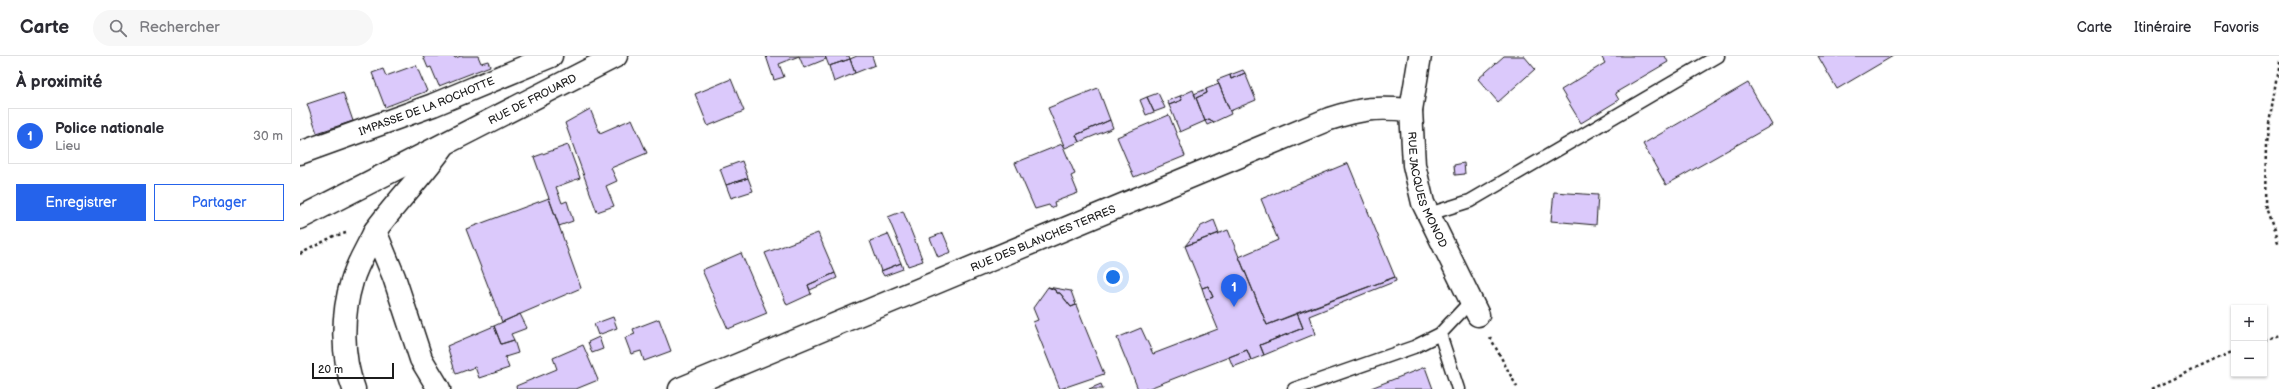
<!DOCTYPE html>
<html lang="fr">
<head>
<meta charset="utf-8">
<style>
  body { margin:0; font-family:"Balsamiq Sans",sans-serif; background:#f7f7f7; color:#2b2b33 }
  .controls { position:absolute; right:12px; bottom:12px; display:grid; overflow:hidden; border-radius:0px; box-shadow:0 1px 3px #0004 }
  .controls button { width:36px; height:36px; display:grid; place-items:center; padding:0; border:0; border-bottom:1px solid #e1e1e2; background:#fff; color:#2b2b33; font:20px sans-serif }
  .scale { position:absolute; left:12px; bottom:10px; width:82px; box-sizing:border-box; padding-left:4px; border:2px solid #1c1c1c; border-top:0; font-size:11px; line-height:14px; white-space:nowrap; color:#1c1c1c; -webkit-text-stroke:3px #fff; paint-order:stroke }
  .you { position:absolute; left:813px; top:221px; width:14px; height:14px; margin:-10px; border:3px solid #fff; border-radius:50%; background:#1a73e8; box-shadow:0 0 0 6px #1a73e833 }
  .badge { display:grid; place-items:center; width:26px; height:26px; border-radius:50%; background:#2563eb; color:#fff; font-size:13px; font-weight:700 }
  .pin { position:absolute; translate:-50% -33px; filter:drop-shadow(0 1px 2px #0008) }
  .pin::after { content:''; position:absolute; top:21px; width:14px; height:12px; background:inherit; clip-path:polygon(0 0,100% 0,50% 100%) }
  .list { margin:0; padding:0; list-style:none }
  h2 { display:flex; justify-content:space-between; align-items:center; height:52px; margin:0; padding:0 16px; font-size:17px }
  h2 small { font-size:13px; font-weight:400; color:#7c7c81 }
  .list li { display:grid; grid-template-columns:26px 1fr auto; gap:12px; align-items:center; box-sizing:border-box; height:56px; margin:0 8px 8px; padding:0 8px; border:1px solid #e1e1e2; border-radius:0px }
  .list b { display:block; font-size:15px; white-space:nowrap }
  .list p { margin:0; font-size:13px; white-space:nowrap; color:#7c7c81 }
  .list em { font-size:13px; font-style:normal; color:#7c7c81 }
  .actions { display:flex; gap:8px; padding:12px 16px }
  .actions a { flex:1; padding:9px 0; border:1px solid #2563eb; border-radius:0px; text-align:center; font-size:14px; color:#2563eb }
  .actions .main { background:#2563eb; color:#fff }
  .icon { flex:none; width:22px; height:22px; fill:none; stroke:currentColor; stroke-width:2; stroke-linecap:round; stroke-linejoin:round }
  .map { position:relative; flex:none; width:1979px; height:333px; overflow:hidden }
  header { display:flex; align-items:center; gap:24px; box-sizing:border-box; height:56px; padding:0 20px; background:#fff; border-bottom:1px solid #e1e1e2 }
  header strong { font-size:19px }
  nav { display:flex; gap:22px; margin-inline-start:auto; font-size:14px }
  .search { width:280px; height:36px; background:#f7f7f7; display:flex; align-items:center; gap:10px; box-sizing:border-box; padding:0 14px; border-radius:22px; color:#7c7c81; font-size:15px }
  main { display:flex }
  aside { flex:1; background:#fff }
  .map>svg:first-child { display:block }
  .building { fill:#dbc9fb; stroke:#1c1c1c }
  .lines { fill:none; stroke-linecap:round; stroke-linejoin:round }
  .lane-casing { stroke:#1c1c1c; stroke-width:15 }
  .street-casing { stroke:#1c1c1c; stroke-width:25 }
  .secondary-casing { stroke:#1c1c1c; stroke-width:25 }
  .highway-casing { stroke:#1c1c1c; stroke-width:25 }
  .path { stroke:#1c1c1c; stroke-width:2.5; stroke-dasharray:3 3; stroke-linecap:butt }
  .lane { stroke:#fff; stroke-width:12 }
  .street { stroke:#fff; stroke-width:22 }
  .secondary { stroke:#fff; stroke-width:22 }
  .highway { stroke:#fff; stroke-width:22 }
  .labels { text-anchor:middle; stroke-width:4; stroke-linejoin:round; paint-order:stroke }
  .street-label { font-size:11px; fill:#1c1c1c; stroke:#fff }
</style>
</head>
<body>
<header>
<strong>Carte</strong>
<div class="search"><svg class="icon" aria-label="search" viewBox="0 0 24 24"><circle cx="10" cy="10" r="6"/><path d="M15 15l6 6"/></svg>Rechercher</div>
<nav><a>Carte</a><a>Itinéraire</a><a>Favoris</a></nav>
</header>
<main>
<aside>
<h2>À proximité<small></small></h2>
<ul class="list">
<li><span class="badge">1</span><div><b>Police nationale</b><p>Lieu</p></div><em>30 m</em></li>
</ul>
<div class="actions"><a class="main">Enregistrer</a><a>Partager</a></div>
</aside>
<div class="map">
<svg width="1979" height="333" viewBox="0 0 1979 333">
  <rect width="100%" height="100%" fill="#fff"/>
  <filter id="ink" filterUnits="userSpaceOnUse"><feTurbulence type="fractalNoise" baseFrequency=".025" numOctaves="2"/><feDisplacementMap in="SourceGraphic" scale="8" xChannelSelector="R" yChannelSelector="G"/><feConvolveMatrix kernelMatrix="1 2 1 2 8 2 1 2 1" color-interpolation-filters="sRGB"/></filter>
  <g filter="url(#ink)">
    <path class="building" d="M123 0H154L155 2 161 0H178L181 7 188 5 190 10 139 30 131 11 128 12Z
      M466 0H499L479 8 484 21 474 24Z
      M499 0H525L526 3 504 12Z
      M525 0H549L550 3 529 10Z
      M557 0H572L575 9 555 17 550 3Z
      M1204 0H1224L1235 13 1198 46 1178 23Z
      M1301 0H1365L1368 6 1315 37 1319 44 1281 67 1261 34 1305 7Z
      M1518 0H1593L1537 33Z
      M550 3 555 17 534 26 529 10Z
      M116 9 127 35 85 51 72 17 83 13 86 20Z
      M943 14 945 17 931 23 930 19Z
      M945 17 956 44 930 55 917 24 930 19 931 23Z
      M431 23 444 55 408 70 395 38Z
      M1448 27 1472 69 1366 129 1343 88Z
      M919 28 931 58 914 66 909 63 905 65 896 42 907 37 906 33Z
      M798 32 810 64 776 79 779 86 765 92 748 52Z
      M906 33 907 37 896 42 894 38Z
      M893 34 905 65 880 76 869 49 882 44 880 40Z
      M43 36 53 65 17 77 7 48Z
      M858 37 865 52 854 56 847 41Z
      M880 40 882 44 869 49 867 45Z
      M847 41 854 56 846 59 840 44Z
      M290 53 300 77 332 63 347 97 311 112 317 125 306 130 314 150 297 156 265 67Z
      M869 59 885 100 834 121 817 81Z
      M909 63 914 66 907 69 905 65Z
      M810 64 813 72 779 86 776 79Z
      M762 88 775 118 771 120 778 137 754 146 755 150 751 152 749 149 735 153 715 107Z
      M268 89 280 122 256 131 262 147 267 145 273 165 259 170 234 101Z
      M442 105 448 122 426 129 420 113Z
      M1048 107 1095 221 967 269 939 201 978 184 961 143Z
      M1164 107 1165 118 1155 119 1154 109Z
      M448 122 453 135 431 142 426 129Z
      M1254 136 1298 139 1296 169 1251 165Z
      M249 142 281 232 202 266 166 173Z
      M603 155 623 205 608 210 588 161Z
      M914 164 919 177 885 190 901 170Z
      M928 174 967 269 997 257 1003 272 960 289 964 299 951 304 947 294 847 333H838L817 282 841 272 853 298 918 273 906 244 913 241 908 230 902 232 885 190Z
      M518 177 535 217 508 229 511 238 487 249 465 197Z
      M643 177 651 196 638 201 630 182Z
      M588 178 601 207 581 215 570 185Z
      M441 197 467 257 428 273 402 214Z
      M601 207 603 213 584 220 581 215Z
      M535 217 537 222 510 234 508 229Z
      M1095 221 1096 225 1009 260 1015 278 964 299 960 289 1003 272 997 257Z
      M908 230 913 241 906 244 902 232Z
      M748 231 771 235 776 249 771 251 760 237H756L755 234Z
      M748 231 755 234 756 237H760L771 251 776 249 804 318 760 333 733 266 738 264 733 252Z
      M220 258 227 272 211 278 214 284 201 288 194 270Z
      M313 261 317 272 298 279 294 268Z
      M359 263 371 295 344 305 341 295 331 298 325 282 335 278 333 273Z
      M194 270 201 288 214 284 218 297 205 301 209 312 179 322 175 311 156 318 147 290Z
      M299 281 303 293 292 297 288 286Z
      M283 289 298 324 276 333H217L216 330 257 313 253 302Z
      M947 294 951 304 933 311 929 301Z
      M1125 311 1133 333H1072L1071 332Z
      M801 328 803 333H789Z"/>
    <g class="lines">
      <g class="lane-casing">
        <path id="lane" d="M1129 158 1170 145 1418 0
          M1140 278 1158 333
          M994 333 1114 291 1140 278 1171 245"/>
      </g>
      <g class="street-casing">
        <g id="street">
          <path id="s1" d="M1120 0 1111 54 1114 109 1123 147 1178 259"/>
          <path id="s2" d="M0 97 133 49 251 0"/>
          <path d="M75 175 94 221 121 303 139 333"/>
          <path id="s3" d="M380 333 1029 63C1063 52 1076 51 1111 54"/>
        </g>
      </g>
      <g class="secondary-casing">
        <g id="secondary">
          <path id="s4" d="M0 162 316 0"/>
          <path d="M75 175C97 145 123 119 144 89"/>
        </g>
      </g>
      <g class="highway-casing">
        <path id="highway" d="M54 333C41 300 42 258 52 225 57 207 68 191 75 175"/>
      </g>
      <path class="path" d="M1979 6 1966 87 1965 149 1979 188
        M0 198 34 180 46 177
        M1190 281 1218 333
        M1964 284 1979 279
        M1852 333 1934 295"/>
      <use href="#lane" class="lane"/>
      <use href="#street" class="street"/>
      <use href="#secondary" class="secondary"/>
      <use href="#highway" class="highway"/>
    </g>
  </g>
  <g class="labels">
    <g class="street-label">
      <text dy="4" stroke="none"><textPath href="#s4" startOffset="261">RUE DE FROUARD</textPath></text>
      <text dy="4" stroke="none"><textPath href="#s2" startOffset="135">IMPASSE DE LA ROCHOTTE</textPath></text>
      <text dy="4" stroke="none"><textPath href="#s1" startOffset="137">RUE JACQUES MONOD</textPath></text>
      <text dy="4" stroke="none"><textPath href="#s3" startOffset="393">RUE DES BLANCHES TERRES</textPath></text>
    </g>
  </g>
</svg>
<div class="controls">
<button>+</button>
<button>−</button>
</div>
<div class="scale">20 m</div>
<div class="you"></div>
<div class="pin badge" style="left:934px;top:251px">1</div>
</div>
</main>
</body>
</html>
